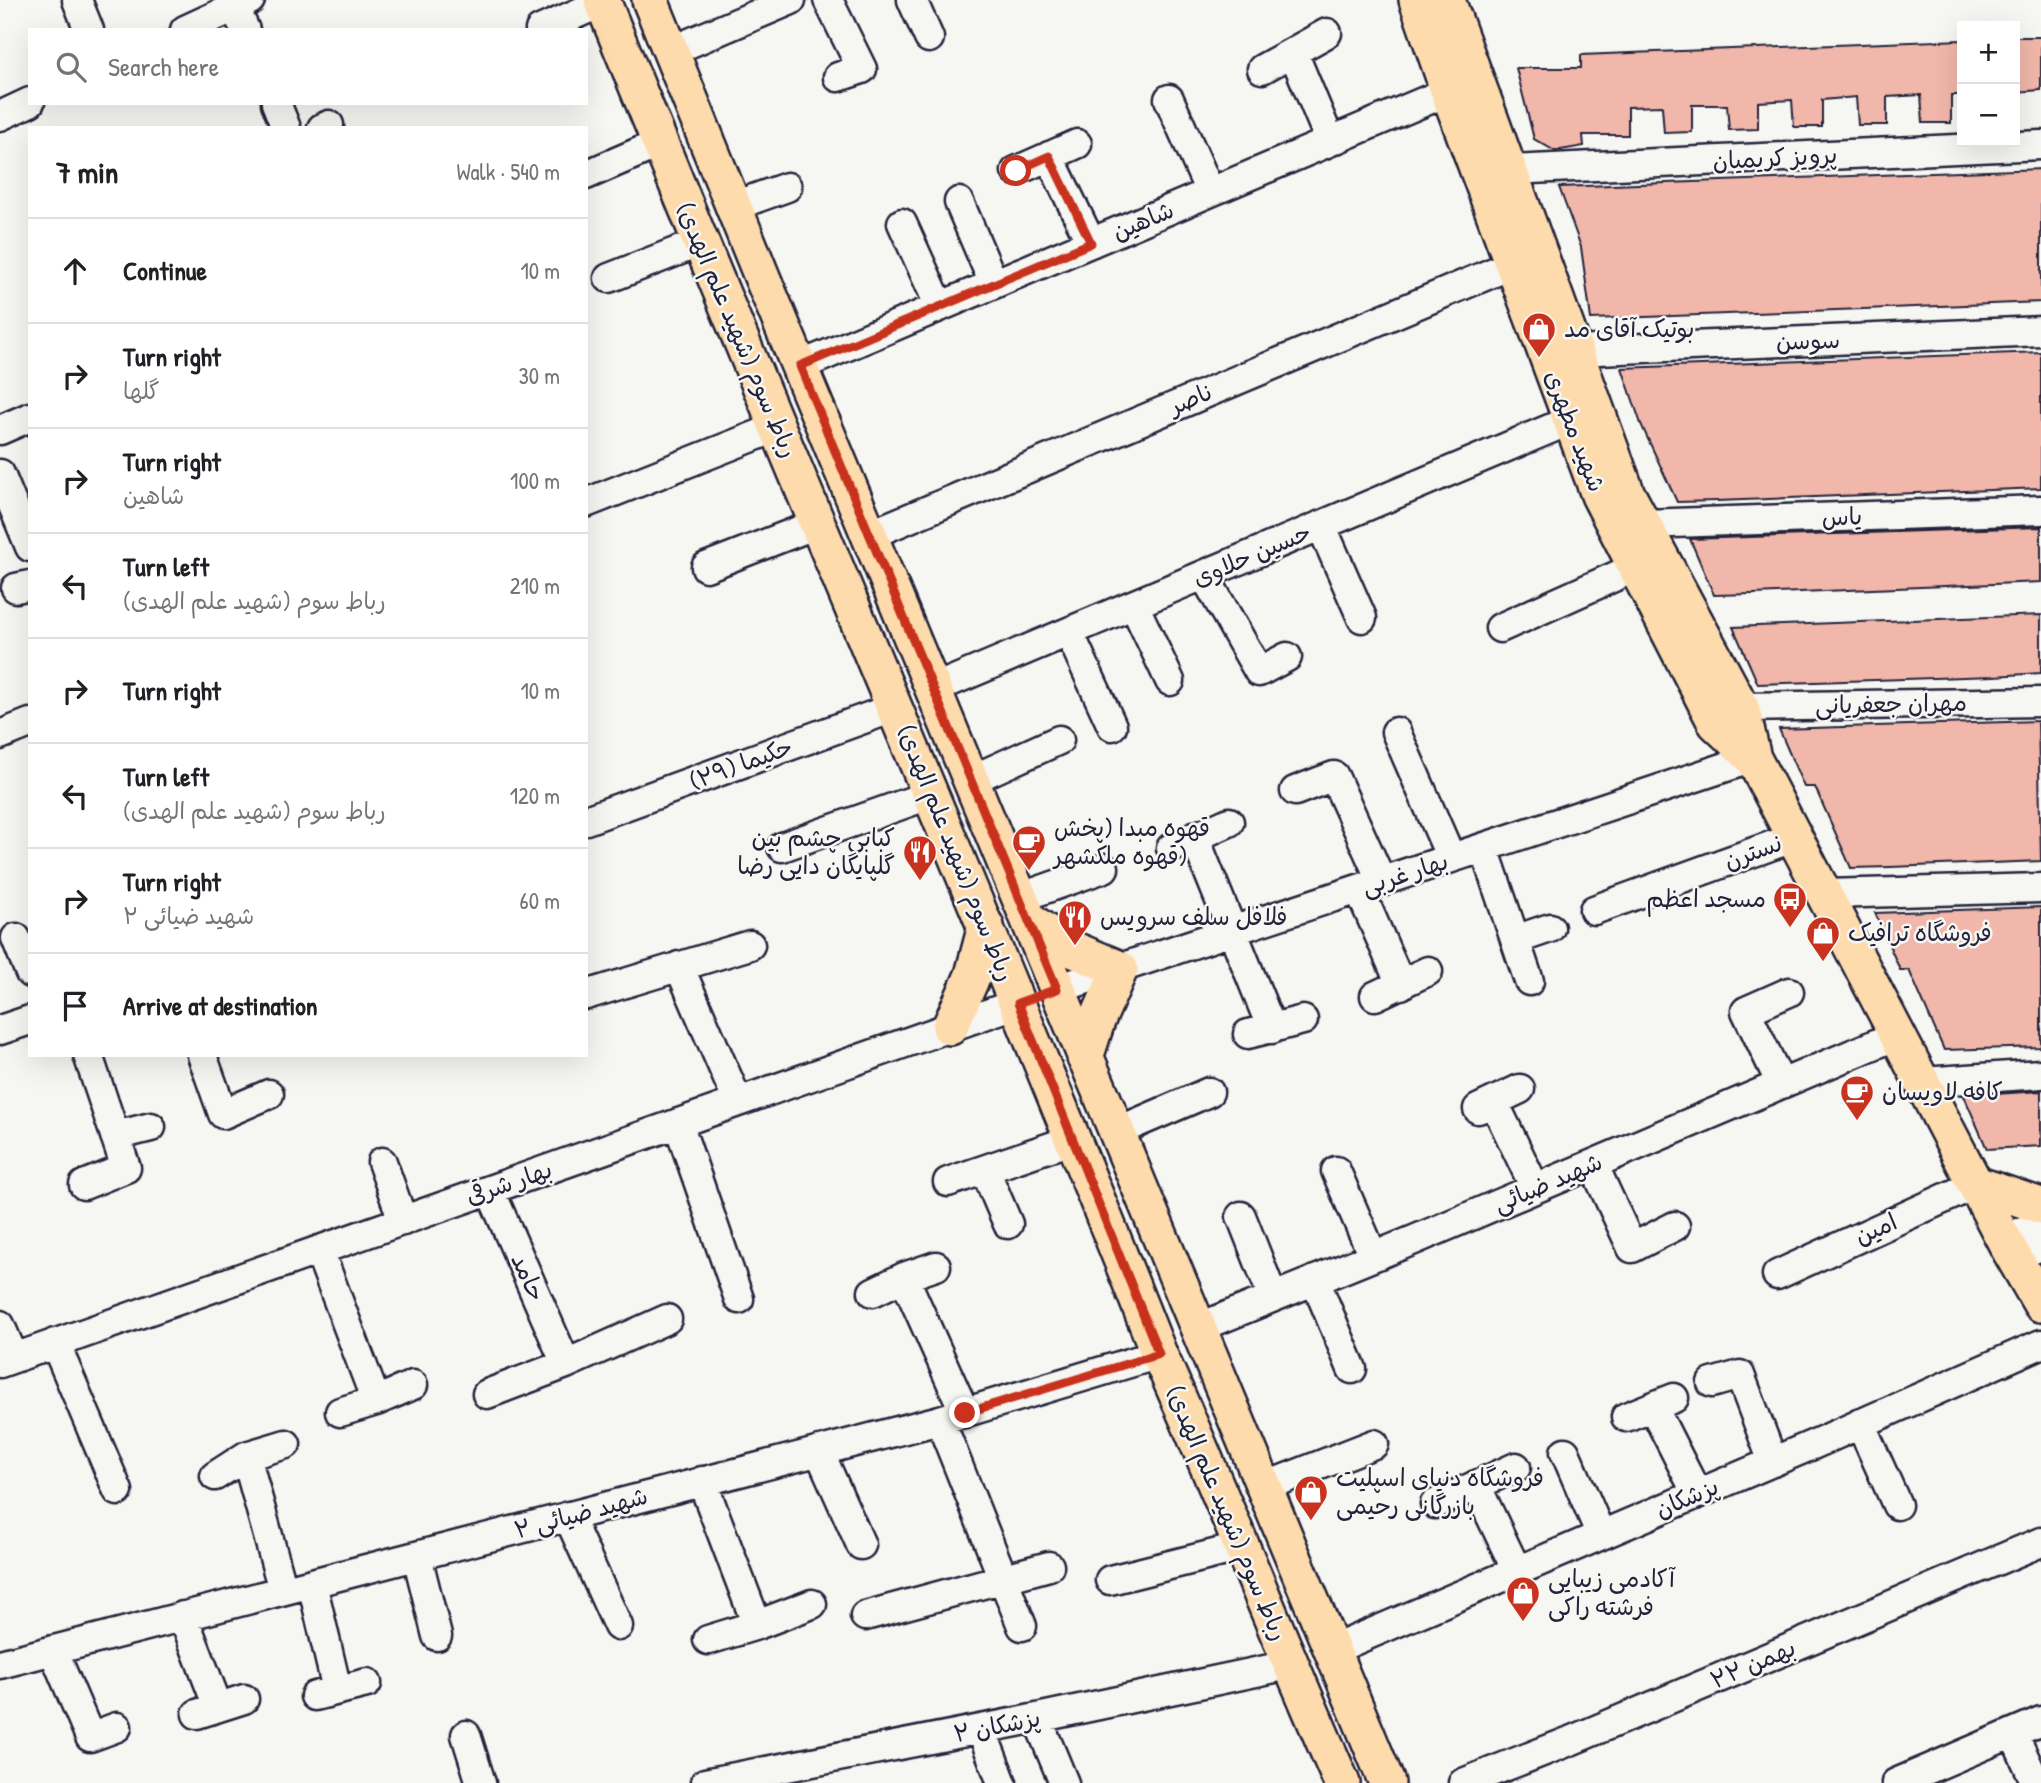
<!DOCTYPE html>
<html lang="en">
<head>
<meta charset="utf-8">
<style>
  body { margin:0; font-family:"Patrick Hand","Playpen Sans Arabic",sans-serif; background:#f2f2f2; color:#202124 }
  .controls { position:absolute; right:21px; top:21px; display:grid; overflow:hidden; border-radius:0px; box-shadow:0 7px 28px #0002 }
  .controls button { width:63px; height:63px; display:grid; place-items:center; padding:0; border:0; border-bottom:2px solid #e0e0e0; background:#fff; color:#202124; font:35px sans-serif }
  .stop { position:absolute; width:21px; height:21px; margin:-16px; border:5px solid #c8321e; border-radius:50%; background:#fff }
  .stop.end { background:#c8321e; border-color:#fff; box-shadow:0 2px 7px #0008 }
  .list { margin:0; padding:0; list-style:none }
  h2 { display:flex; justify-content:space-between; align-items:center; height:91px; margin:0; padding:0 28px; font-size:30px }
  h2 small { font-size:23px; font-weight:400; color:#757577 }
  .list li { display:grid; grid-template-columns:46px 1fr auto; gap:21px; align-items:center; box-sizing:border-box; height:105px; padding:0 28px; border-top:2px solid #e0e0e0 }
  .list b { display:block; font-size:26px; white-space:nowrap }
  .list p { margin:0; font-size:23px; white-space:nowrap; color:#757577 }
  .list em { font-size:23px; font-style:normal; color:#757577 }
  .icon { flex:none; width:38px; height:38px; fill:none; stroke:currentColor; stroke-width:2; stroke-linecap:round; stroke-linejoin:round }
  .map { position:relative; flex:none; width:2041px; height:1783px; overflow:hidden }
  .search { position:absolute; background:#fff; box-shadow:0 7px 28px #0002; left:28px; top:28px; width:560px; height:77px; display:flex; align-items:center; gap:18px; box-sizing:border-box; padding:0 24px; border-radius:0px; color:#757577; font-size:26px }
  .panel { position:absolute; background:#fff; box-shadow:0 7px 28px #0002; left:28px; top:126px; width:560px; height:931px; border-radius:0px }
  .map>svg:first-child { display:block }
  .building { fill:#f1b7aa; stroke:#22223b; stroke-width:2 }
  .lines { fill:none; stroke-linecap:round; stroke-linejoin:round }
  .minor-casing { stroke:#22223b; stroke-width:33 }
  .major-casing { stroke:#22223b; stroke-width:40 }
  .minor { stroke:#f6f6f2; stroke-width:28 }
  .major { stroke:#fedbac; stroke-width:35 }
  .route { stroke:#c8321e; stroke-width:9 }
  .labels { text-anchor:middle; stroke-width:5; stroke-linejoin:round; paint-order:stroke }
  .street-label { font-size:24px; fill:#22223b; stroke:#f6f6f2 }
  .poi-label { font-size:24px; fill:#22223b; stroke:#f6f6f2; text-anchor:start }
</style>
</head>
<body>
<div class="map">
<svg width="2041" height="1783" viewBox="0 0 2041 1783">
  <rect width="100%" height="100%" fill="#f6f6f2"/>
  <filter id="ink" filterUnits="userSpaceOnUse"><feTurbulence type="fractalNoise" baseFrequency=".0143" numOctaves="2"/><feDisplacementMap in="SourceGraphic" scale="14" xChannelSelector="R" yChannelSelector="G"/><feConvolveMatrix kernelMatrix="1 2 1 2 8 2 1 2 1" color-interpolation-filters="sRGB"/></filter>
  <g filter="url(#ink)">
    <path class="building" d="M2015 37H2041V90L2015 92Z
      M1962 40V95H1951V123H1923L1921 95 1887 97V125H1858L1856 97 1822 100V127H1794L1792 100 1758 102V129L1729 130 1727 105H1692V132L1664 133 1662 106 1628 107V135H1583L1584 146 1555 151 1534 139 1516 68H1581V55Z
      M2041 169V302L1863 309 1591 319 1581 247 1559 187Z
      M2041 352V488L1717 501 1677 502 1641 424 1622 368Z
      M2041 527V582L1754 594 1714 595 1690 539Z
      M2041 615V673L1994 676 1758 684 1733 627Z
      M2038 721 2041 861 1890 867 1851 868 1815 787H1804L1779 729Z
      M2041 907V1047L1944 1050 1909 970H1900L1875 913Z
      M2041 1091V1146L1987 1149 1964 1096Z"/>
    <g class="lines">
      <g class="minor-casing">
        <path id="minor" d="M77 0 89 30
          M828 0 862 69 838 77
          M912 0 929 38
          M235 7 245 30
          M185 30 250 0
          M540 30 603 2
          M671 51 791 0
          M1293 52 1330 141
          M1262 69 1327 33
          M1169 99 1210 192
          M276 103 286 128
          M0 116 30 102
          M322 128 329 125
          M1049 156 1091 243
          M1509 170 2041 145
          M1016 171 1077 144
          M586 175 660 143
          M959 202 994 284
          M734 206 787 187
          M902 223 940 307
          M609 278 701 242
          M1575 351 2041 331
          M800 366 1449 91
          M0 430 30 417
          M0 474 30 547
          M586 503 778 427
          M1643 524 2041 510
          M1321 525 1362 618
          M869 535 1513 264
          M706 567 819 523
          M1204 575 1259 672 1287 657
          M16 588 30 585
          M1134 605 1170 681
          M1500 628 1636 567
          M1069 632 1112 726
          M933 689 1571 420
          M1741 707 2041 702
          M1396 732 1451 858
          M0 735 30 723
          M971 780 1059 740
          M1295 791 1334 776 1382 882
          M586 820 896 707
          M1194 836 1272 1029
          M782 847 932 794
          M1171 848 1229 822
          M1484 848 1529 981
          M1359 889 1401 985
          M1826 894 2041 888
          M1019 898 1104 868
          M1594 910 1795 837
          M16 938 30 973
          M1515 940 1550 928
          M679 966 738 1102
          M1057 989 1753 758
          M586 995 750 945
          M1375 996 1428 971
          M0 1030 30 1020
          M1248 1034 1303 1020
          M202 1055 223 1114 269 1094
          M1922 1082 2041 1074
          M1781 1084 1746 1011 1789 992
          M1494 1102 1535 1188
          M1478 1109 1520 1089
          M678 1123 739 1299
          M1116 1132 1209 1092
          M115 1136 151 1127
          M382 1162 403 1221
          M1593 1164 1632 1248 1675 1226
          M985 1170 1008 1224
          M1336 1171 1373 1256
          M948 1182 1074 1139
          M84 1185 126 1168 88 1055
          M490 1190 566 1364
          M1241 1216 1273 1297
          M2041 1222 2021 1232 2009 1249 2031 1250 2041 1246
          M319 1250 376 1401
          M1777 1275 1976 1184
          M904 1277 965 1413
          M1315 1280 1352 1369
          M873 1292 904 1277 936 1266
          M0 1325 14 1358
          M1198 1328 1414 1240 1897 1035
          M55 1343 118 1491
          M0 1363 1018 1003
          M1712 1383 1740 1375 1773 1462
          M487 1394 566 1364 667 1319
          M1653 1407 1697 1494
          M340 1412 376 1401 413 1385
          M1626 1417 1674 1398
          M940 1420 1022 1626
          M1860 1423 1897 1505
          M819 1451 861 1545
          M1565 1452 1601 1535
          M246 1456 283 1590
          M215 1476 246 1456 286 1444
          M702 1481 757 1625
          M1476 1485 1517 1571
          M1264 1487 1374 1444
          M1435 1504 1516 1467
          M568 1516 618 1626
          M417 1556 437 1636
          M1110 1580 1242 1547
          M312 1583 337 1690
          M183 1616 218 1707
          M865 1616 1049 1566
          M708 1640 757 1625 812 1604
          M53 1650 90 1737 117 1727
          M1332 1650 1817 1443 2041 1344
          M0 1664 940 1420 1159 1354
          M315 1696 367 1683
          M197 1714 244 1699
          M1037 1718 1064 1783
          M981 1729 1002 1783
          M2013 1733 2036 1783
          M466 1735 481 1783
          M705 1783 1037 1718 1289 1665
          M1463 1783 1570 1741 2041 1542
          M1896 1783 2041 1721"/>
      </g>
      <g class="major-casing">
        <path id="major" d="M602 0C784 453 979 900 1159 1354 1223 1496 1279 1641 1342 1783
          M650 0 762 277 1387 1783
          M1417 0 1452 101 1599 495 1716 723 1753 758
          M1447 0 1627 494 1741 707 1753 758 2009 1249 2041 1304
          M1029 920 1065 946 1120 969 1097 1021 1085 1058
          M950 1027 973 975 986 926
          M1976 1184 2041 1206"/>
      </g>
      <use href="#minor" class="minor"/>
      <use href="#major" class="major"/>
    </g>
  </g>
  <g class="lines" filter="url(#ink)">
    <path class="route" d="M965 1413 1159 1354 1018 1003 1057 989 800 366 1091 243 1049 156 1016 171"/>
  </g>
  <defs>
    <g id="shop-pin" transform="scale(1.75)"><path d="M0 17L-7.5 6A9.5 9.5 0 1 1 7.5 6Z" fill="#c8321e" stroke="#f6f6f2"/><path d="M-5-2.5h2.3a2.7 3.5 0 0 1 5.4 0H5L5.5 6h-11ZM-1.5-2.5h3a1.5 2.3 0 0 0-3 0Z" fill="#fff"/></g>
    <g id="cafe-pin" transform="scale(1.75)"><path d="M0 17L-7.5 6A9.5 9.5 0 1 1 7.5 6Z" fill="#c8321e" stroke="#f6f6f2"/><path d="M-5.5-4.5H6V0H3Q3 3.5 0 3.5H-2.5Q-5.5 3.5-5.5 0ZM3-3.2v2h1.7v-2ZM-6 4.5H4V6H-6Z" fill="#fff"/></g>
    <g id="restaurant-pin" transform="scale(1.75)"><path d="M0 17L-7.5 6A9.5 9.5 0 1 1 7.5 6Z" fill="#c8321e" stroke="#f6f6f2"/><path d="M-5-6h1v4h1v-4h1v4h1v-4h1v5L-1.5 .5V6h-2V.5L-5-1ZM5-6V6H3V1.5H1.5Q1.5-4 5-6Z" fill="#fff"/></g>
    <g id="bus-pin" transform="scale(1.75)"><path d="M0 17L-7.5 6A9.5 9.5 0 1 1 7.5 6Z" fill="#c8321e" stroke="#f6f6f2"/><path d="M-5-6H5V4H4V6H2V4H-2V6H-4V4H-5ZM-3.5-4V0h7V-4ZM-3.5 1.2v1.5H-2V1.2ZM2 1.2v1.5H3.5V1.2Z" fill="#fff"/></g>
  </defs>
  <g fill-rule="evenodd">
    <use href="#shop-pin" x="1539" y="329"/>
    <use href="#cafe-pin" x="1029" y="842"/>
    <use href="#restaurant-pin" x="920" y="852"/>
    <use href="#bus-pin" x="1790" y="899"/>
    <use href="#restaurant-pin" x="1075" y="917"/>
    <use href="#shop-pin" x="1823" y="933"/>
    <use href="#cafe-pin" x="1857" y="1092"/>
    <use href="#shop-pin" x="1311" y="1492"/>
    <use href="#shop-pin" x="1523" y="1593"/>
  </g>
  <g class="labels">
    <g class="street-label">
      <text transform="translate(1775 158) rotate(-3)" y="8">پرویز کریمیان</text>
      <text transform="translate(1143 221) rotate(-23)" y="8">شاهین</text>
      <text transform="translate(737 330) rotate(67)" y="8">رباط سوم (شهید علم الهدی)</text>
      <text transform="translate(1808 341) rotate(-2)" y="8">سوسن</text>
      <text transform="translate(1191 399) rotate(-23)" y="8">ناصر</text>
      <text transform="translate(1575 431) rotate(69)" y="8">شهید مطهری</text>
      <text transform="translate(1842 517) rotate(-2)" y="8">یاس</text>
      <text transform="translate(1252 555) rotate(-23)" y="8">حسین حلاوی</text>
      <text transform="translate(1891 704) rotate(-1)" y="8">مهران جعفریانی</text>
      <text transform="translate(741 764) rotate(-20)" y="8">حکیما (۲۹)</text>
      <text transform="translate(1753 852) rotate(-20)" y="8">نسترن</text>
      <text transform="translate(956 853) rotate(68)" y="8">رباط سوم (شهید علم الهدی)</text>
      <text transform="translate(1405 874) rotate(-18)" y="8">بهار غربی</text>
      <text transform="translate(509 1183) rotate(-19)" y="8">بهار شرقی</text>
      <text transform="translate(1548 1183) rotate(-23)" y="8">شهید ضیائی</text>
      <text transform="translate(1876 1229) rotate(-24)" y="8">امین</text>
      <text transform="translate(528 1277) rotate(66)" y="8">حامد</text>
      <text transform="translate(1687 1498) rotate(-23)" y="8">پزشکان</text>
      <text transform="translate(581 1513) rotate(-15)" y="8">شهید ضیائی ۲</text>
      <text transform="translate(1227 1513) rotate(67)" y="8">رباط سوم (شهید علم الهدی)</text>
      <text transform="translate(1753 1664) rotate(-23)" y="8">۲۲ بهمن</text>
      <text transform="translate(997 1726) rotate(-11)" y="8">پزشکان ۲</text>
    </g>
    <g class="poi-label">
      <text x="1564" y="337">بوتیک آقای مد</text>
      <text x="1054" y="836">قهوه مبدا (پخش<tspan x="1054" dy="28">قهوه ملکشهر)</tspan></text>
      <text x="895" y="846" text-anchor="end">کبابی چشم بین<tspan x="895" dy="28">گلپایگان دایی رضا</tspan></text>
      <text x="1766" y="907" text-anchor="end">مسجد اعظم</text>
      <text x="1100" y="925">فلافل سلف سرویس</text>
      <text x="1848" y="941">فروشگاه ترافیک</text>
      <text x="1882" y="1100">کافه لاویسان</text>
      <text x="1336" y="1486">فروشگاه دنیای اسپلیت<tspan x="1336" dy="28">بازرگانی رحیمی</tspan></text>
      <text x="1548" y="1587">آکادمی زیبایی<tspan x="1548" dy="28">فرشته راکی</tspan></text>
    </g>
  </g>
</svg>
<div class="controls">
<button>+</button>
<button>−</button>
</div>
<div class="stop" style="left:1016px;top:171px"></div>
<div class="stop end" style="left:965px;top:1413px"></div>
<div class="search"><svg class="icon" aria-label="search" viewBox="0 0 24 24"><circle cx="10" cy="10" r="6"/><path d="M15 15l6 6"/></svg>Search here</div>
<section class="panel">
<h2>7 min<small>Walk · 540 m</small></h2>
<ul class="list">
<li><svg class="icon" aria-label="ahead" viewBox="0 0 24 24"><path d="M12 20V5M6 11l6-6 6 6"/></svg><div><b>Continue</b></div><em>10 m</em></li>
<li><svg class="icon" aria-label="right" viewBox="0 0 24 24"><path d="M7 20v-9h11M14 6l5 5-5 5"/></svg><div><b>Turn right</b><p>گلها</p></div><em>30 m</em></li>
<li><svg class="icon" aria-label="right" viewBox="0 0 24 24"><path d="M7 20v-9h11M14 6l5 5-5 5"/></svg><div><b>Turn right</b><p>شاهین</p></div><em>100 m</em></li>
<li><svg class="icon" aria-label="left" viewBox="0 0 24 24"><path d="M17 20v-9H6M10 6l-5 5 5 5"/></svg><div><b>Turn left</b><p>رباط سوم (شهید علم الهدی)</p></div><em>210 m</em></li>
<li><svg class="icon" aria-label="right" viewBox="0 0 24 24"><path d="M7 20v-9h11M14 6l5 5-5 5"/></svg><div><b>Turn right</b></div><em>10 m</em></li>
<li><svg class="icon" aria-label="left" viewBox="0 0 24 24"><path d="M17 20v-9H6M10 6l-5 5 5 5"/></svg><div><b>Turn left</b><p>رباط سوم (شهید علم الهدی)</p></div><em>120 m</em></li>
<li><svg class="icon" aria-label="right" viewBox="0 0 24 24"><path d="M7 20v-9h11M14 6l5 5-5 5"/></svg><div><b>Turn right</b><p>شهید ضیائی ۲</p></div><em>60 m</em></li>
<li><svg class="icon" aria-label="arrive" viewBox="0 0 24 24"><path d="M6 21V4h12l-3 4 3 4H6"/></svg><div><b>Arrive at destination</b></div></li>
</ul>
</section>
</div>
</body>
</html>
